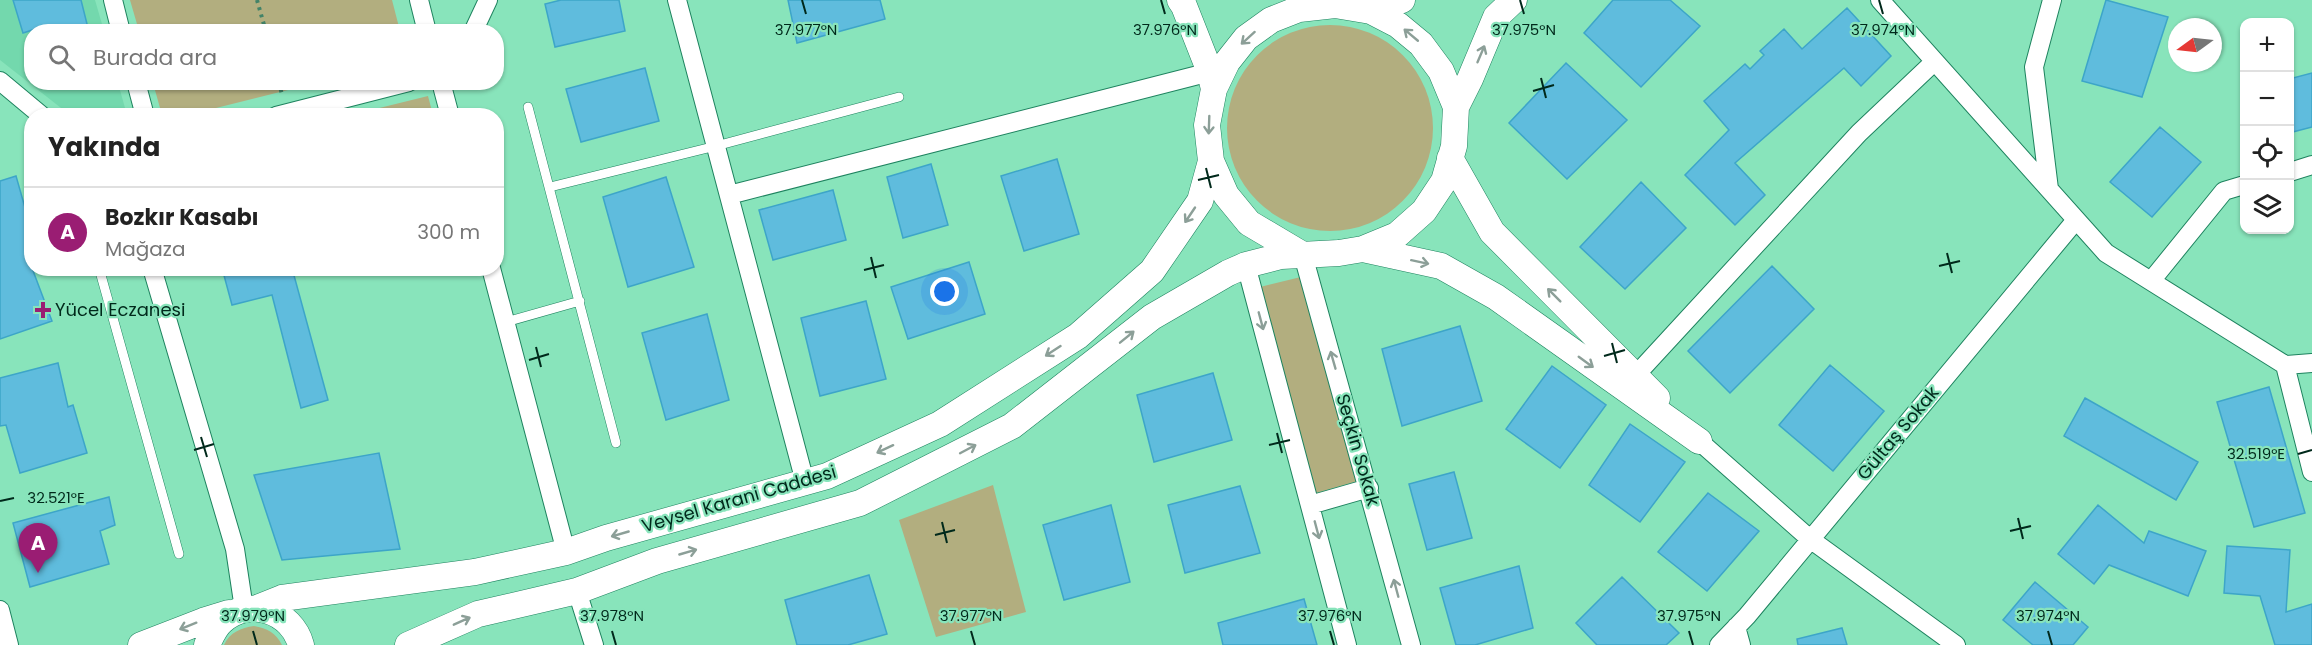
<!DOCTYPE html>
<html lang="tr">
<head>
<meta charset="utf-8">
<style>
  body { margin:0; font-family:Poppins,sans-serif; background:#f2f2f2; color:#222 }
  .controls { position:absolute; right:18px; top:18px; display:grid; overflow:hidden; border-radius:12px; box-shadow:0 2px 4px #0004 }
  .controls button { width:54px; height:54px; display:grid; place-items:center; padding:0; border:0; border-bottom:2px solid #e0e0e0; background:#fff; color:#222; font:30px sans-serif }
  .compass { position:absolute; left:2168px; top:18px; width:54px; height:54px; border-radius:50%; background:#fff; box-shadow:0 2px 4px #0004; rotate:255deg }
  .you { position:absolute; left:945px; top:292px; width:21px; height:21px; margin:-15px; border:4px solid #fff; border-radius:50%; background:#1a73e8; box-shadow:0 0 0 9px #1a73e833 }
  .badge { display:grid; place-items:center; width:39px; height:39px; border-radius:50%; background:#9a1d73; color:#fff; font-size:20px; font-weight:700 }
  .pin { position:absolute; translate:-50% -50px; filter:drop-shadow(0 2px 3px #0008) }
  .pin::after { content:''; position:absolute; top:32px; width:21px; height:18px; background:inherit; clip-path:polygon(0 0,100% 0,50% 100%) }
  .list { margin:0; padding:0; list-style:none }
  h2 { display:flex; justify-content:space-between; align-items:center; height:78px; margin:0; padding:0 24px; font-size:26px }
  h2 small { font-size:20px; font-weight:400; color:#767676 }
  .list li { display:grid; grid-template-columns:39px 1fr auto; gap:18px; align-items:center; box-sizing:border-box; height:90px; padding:0 24px; border-top:2px solid #e0e0e0 }
  .list b { display:block; font-size:22px; white-space:nowrap }
  .list p { margin:0; font-size:20px; white-space:nowrap; color:#767676 }
  .list em { font-size:20px; font-style:normal; color:#767676 }
  .icon { flex:none; width:33px; height:33px; fill:none; stroke:currentColor; stroke-width:2; stroke-linecap:round; stroke-linejoin:round }
  .map { position:relative; flex:none; width:2312px; height:645px; overflow:hidden }
  .search { position:absolute; background:#fff; box-shadow:0 2px 4px #0004; left:24px; top:24px; width:480px; height:66px; display:flex; align-items:center; gap:15px; box-sizing:border-box; padding:0 21px; border-radius:24px; color:#767676; font-size:22px }
  .panel { position:absolute; background:#fff; box-shadow:0 2px 4px #0004; left:24px; top:108px; width:480px; height:168px; border-radius:24px }
  .map>svg:first-child { display:block }
  .built { fill:#73d8ad }
  .green { fill:#b2ae7f }
  .building { fill:#5fbcdd; stroke:#3da5c8; stroke-width:1.5 }
  .lines { fill:none; stroke-linecap:round; stroke-linejoin:round }
  .lane-casing { stroke:#1e835f; stroke-width:10 }
  .street-casing { stroke:#1e835f; stroke-width:20 }
  .secondary-casing { stroke:#1e835f; stroke-width:27 }
  .path { stroke:#428368; stroke-width:4; stroke-dasharray:3 4.5; stroke-linecap:butt }
  .lane { stroke:#fff; stroke-width:9 }
  .street { stroke:#fff; stroke-width:18 }
  .secondary { stroke:#fff; stroke-width:26 }
  .oneway { stroke:#8c9f98 }
  .ticks { fill:none; stroke:#00291b; stroke-width:2 }
  .poi-dot { fill:#9a1d73; stroke:#88e4bb; stroke-width:2 }
  .labels { text-anchor:middle; stroke-width:4.5; stroke-linejoin:round; paint-order:stroke }
  .poi-label { font-size:18px; fill:#00291b; stroke:#88e4bb; text-anchor:start }
  .street-label { font-size:18px; fill:#00291b; stroke:#88e4bb }
  .ticks-label { font-size:15px; text-anchor:middle; fill:#00291b; stroke:#88e4bb; stroke-width:4.5; stroke-linejoin:round; paint-order:stroke }
</style>
</head>
<body>
<div class="map">
<svg width="2312" height="645" viewBox="0 0 2312 645">
  <rect width="100%" height="100%" fill="#88e4bb"/>
  <path class="built" d="M0 0H95L104 31 32 32V82L118 83 127 115H70L0 60Z"/>
  <path class="green" d="M130 0H392L400 31H139Z
    M1227 128a103 103 0 1 1 206 0a103 103 0 1 1-206 0Z
    M153 83V82L316 83 188 115H162Z
    M428 96 433 115H351Z
    M1305 276 1358 481 1313 494 1256 288Z
    M993 485 1026 612 936 637 899 520Z
    M254 626C267 628 276 633 282 645H224C230 632 241 628 254 626Z"/>
  <path class="building" d="M13 0H81L89 32H49L45 26 23 33Z
    M561 0H619L625 31 555 47 545 4Z
    M788 0H880L885 19 797 43Z
    M1613 0H1670L1700 26 1641 87 1584 33Z
    M2106 0 2168 17 2142 97 2082 81Z
    M1847 8 1891 56 1861 86 1844 68 1735 163 1765 195 1735 225 1685 175 1729 130 1704 101 1745 64 1750 69 1764 55 1760 51 1784 29 1802 49Z
    M1566 63 1627 120 1567 179 1509 123Z
    M645 68 659 121 581 142 566 89Z
    M2312 73V127L2289 133V79Z
    M2160 127 2201 162 2152 217 2110 182Z
    M1057 159 1079 234 1024 251 1001 176Z
    M931 164 948 225 903 238 887 177Z
    M16 176 32 232V268L52 321 0 339V181Z
    M666 177 694 267 628 287 603 197Z
    M1641 182 1686 228 1625 289 1580 247Z
    M833 190 846 240 773 260 759 210Z
    M969 262 985 314 908 339 891 287Z
    M1772 266 1814 309 1730 393 1688 351Z
    M222 268H292L328 400 301 408 272 295 232 305Z
    M866 301 886 379 820 396 801 318Z
    M707 314 729 400 666 420 642 333Z
    M1460 326 1482 401 1402 426 1382 349Z
    M58 363 68 407 73 405 87 453 20 473 6 425 0 426V378Z
    M1830 365 1884 411 1833 471 1779 425Z
    M1552 366 1606 405 1560 468 1506 429Z
    M1213 373 1232 440 1154 462 1137 395Z
    M2269 387 2305 513 2254 527 2217 402Z
    M2085 398 2198 462 2176 500 2064 436Z
    M1630 424 1685 462 1640 522 1589 485Z
    M379 453 400 549 282 560 254 475Z
    M1454 472 1472 538 1427 550 1409 484Z
    M1240 486 1260 553 1185 573 1168 505Z
    M1708 493 1759 531 1707 591 1658 552Z
    M109 497 115 525 100 531 109 564 30 587 13 523Z
    M1111 505 1130 582 1064 600 1043 525Z
    M2098 505 2144 543 2149 531 2206 551 2188 596 2109 565 2094 584 2058 554Z
    M2227 546 2290 550 2286 612 2312 604V645H2275L2260 596 2224 593Z
    M1519 566 1533 628 1475 645H1456L1440 588Z
    M869 575 887 634 848 645H797L785 600Z
    M1622 577 1679 633 1666 645H1597L1576 623Z
    M2035 582 2088 627 2073 645H2033L2003 620Z
    M1304 599 1317 645H1223L1218 623Z
    M1842 628 1847 645H1798L1797 639Z"/>
  <g class="lines">
    <g class="lane-casing">
      <path id="lane" d="M528 107 616 443
        M550 187 716 146 899 97
        M99 268 179 554
        M506 322 580 301"/>
    </g>
    <g class="street-casing">
      <path id="street" d="M113 0 121 32
        M419 0 427 32
        M677 0 805 482
        M1880 0 2106 253 2285 365 2312 363
        M473 32 488 0
        M0 81 42 116
        M136 82 145 116
        M441 82 450 116
        M276 116 409 82
        M2290 172 2312 165
        M2049 189 2034 67 2052 0
        M729 195 1210 72
        M1303 255 1411 645
        M1246 265 1347 645
        M152 268 235 549 244 609
        M491 268 566 552
        M2151 281 2224 191 2244 185
        M2285 365 2312 472
        M1635 376 1859 133 1934 62
        M1699 441 1810 539 1956 645
        M1310 505 1369 488
        M577 591 594 645
        M0 610 9 645
        M1736 627 1741 645
        M1719 645 1747 616 2076 220"/>
    </g>
    <g class="secondary-casing">
      <path id="secondary" d="M1180 0 1184 6 1210 72 1214 89
        M1371 11 1402 0
        M1456 107 1470 79 1496 17 1514 0
        M1450 158 1492 232 1657 398
        M1363 249 1441 266 1496 297 1699 441
        M257 608 282 598 475 572 566 552 606 538 827 476 940 424 1078 336 1152 271 1200 201 1211 161
        M141 645 203 621 229 613
        M207 645C211 636 215 627 222 621 249 596 292 611 301 645
        M408 645 478 614 577 591 657 561 860 503 1012 426 1152 317 1228 273 1246 265 1281 256 1339 253 1363 249 1397 235 1424 211 1444 181 1454 146 1456 107 1441 71 1421 44 1398 25 1371 11 1335 5 1299 9 1271 20 1246 38 1227 62 1214 89 1207 125 1211 161 1226 195 1249 223 1303 255"/>
    </g>
    <path class="path" d="M257 0 266 32
      M279 82 282 95"/>
    <use href="#lane" class="lane"/>
    <use href="#street" class="street"/>
    <use href="#secondary" class="secondary"/>
  </g>
  <defs><path id="oneway-shaft" d="M-6 0H5M1.5-3L5.5 0L1.5 3" fill="none" stroke-width="1.6" stroke-linecap="round" stroke-linejoin="round" transform="scale(1.5)"/></defs>
  <g class="oneway">
    <use href="#oneway-shaft" transform="translate(1411 35) rotate(-140)"/>
    <use href="#oneway-shaft" transform="translate(1248 38) rotate(138)"/>
    <use href="#oneway-shaft" transform="translate(1481 54) rotate(-67)"/>
    <use href="#oneway-shaft" transform="translate(1209 125) rotate(92)"/>
    <use href="#oneway-shaft" transform="translate(1190 215) rotate(124)"/>
    <use href="#oneway-shaft" transform="translate(1420 262) rotate(12)"/>
    <use href="#oneway-shaft" transform="translate(1554 295) rotate(-135)"/>
    <use href="#oneway-shaft" transform="translate(1261 321) rotate(75)"/>
    <use href="#oneway-shaft" transform="translate(1127 337) rotate(-39)"/>
    <use href="#oneway-shaft" transform="translate(1053 351) rotate(147)"/>
    <use href="#oneway-shaft" transform="translate(1333 360) rotate(-106)"/>
    <use href="#oneway-shaft" transform="translate(1586 362) rotate(36)"/>
    <use href="#oneway-shaft" transform="translate(885 449) rotate(155)"/>
    <use href="#oneway-shaft" transform="translate(968 449) rotate(-28)"/>
    <use href="#oneway-shaft" transform="translate(1317 530) rotate(75)"/>
    <use href="#oneway-shaft" transform="translate(620 534) rotate(164)"/>
    <use href="#oneway-shaft" transform="translate(688 552) rotate(-16)"/>
    <use href="#oneway-shaft" transform="translate(1396 588) rotate(-105)"/>
    <use href="#oneway-shaft" transform="translate(462 621) rotate(-24)"/>
    <use href="#oneway-shaft" transform="translate(188 626) rotate(158)"/>
  </g>
  <path class="ticks" d="M802 0 806 14M1161 0 1165 14M1520 0 1524 14M1879 0 1883 14M1541 78 1546 98M1533 91 1554 85M1206 168 1211 188M1198 180 1219 175M1947 253 1952 273M871 257 876 278M1939 266 1960 261M864 270 884 265M1612 343 1617 363M536 347 541 367M1604 356 1625 350M529 360 549 354M1277 433 1282 453M201 437 207 457M1269 445 1290 440M194 450 214 444M2298 454 2312 450M0 501 14 498M2018 518 2023 539M942 522 947 543M2010 531 2031 526M935 535 955 530M253 631 257 645M612 631 616 645M971 631 975 645M1330 631 1334 645M1689 631 1693 645M2048 631 2052 645"/>
  <path class="poi-dot" d="M40 301h6v6h6v6h-6v6h-6v-6h-6v-6h6z"/>
  <g class="labels">
    <g class="poi-label">
      <text x="55" y="316">Yücel Eczanesi</text>
    </g>
    <g class="street-label">
      <text transform="translate(1898 433) rotate(-50)" y="6">Gültaş Sokak</text>
      <text transform="translate(1358 450) rotate(74)" y="6">Seçkin Sokak</text>
      <text transform="translate(739 499) rotate(-16)" y="6">Veysel Karani Caddesi</text>
    </g>
  </g>
  <g class="ticks-label">
    <text x="806" y="35">37.977°N</text>
    <text x="1165" y="35">37.976°N</text>
    <text x="1524" y="35">37.975°N</text>
    <text x="1883" y="35">37.974°N</text>
    <text x="2256" y="459">32.519°E</text>
    <text x="56" y="503">32.521°E</text>
    <text x="253" y="621">37.979°N</text>
    <text x="612" y="621">37.978°N</text>
    <text x="971" y="621">37.977°N</text>
    <text x="1330" y="621">37.976°N</text>
    <text x="1689" y="621">37.975°N</text>
    <text x="2048" y="621">37.974°N</text>
  </g>
</svg>
<div class="controls">
<button>+</button>
<button>−</button>
<button><svg class="icon" aria-label="locate" viewBox="0 0 24 24"><circle cx="12" cy="12" r="6"/><path d="M12 2v4M12 18v4M2 12h4M18 12h4"/></svg></button>
<button><svg class="icon" aria-label="layers" viewBox="0 0 24 24"><path d="M12 4l9 5-9 5-9-5zM3 14l9 5 9-5"/></svg></button>
</div>
<svg class="compass" viewBox="-18 -18 36 36"><path d="M0-13l5 13h-10z" fill="#e53935"/><path d="M0 13l5-13h-10z" fill="#767676"/></svg>
<div class="you"></div>
<div class="pin badge" style="left:38px;top:573px">A</div>
<div class="search"><svg class="icon" aria-label="search" viewBox="0 0 24 24"><circle cx="10" cy="10" r="6"/><path d="M15 15l6 6"/></svg>Burada ara</div>
<section class="panel">
<h2>Yakında<small></small></h2>
<ul class="list">
<li><span class="badge">A</span><div><b>Bozkır Kasabı</b><p>Mağaza</p></div><em>300 m</em></li>
</ul>
</section>
</div>
</body>
</html>
